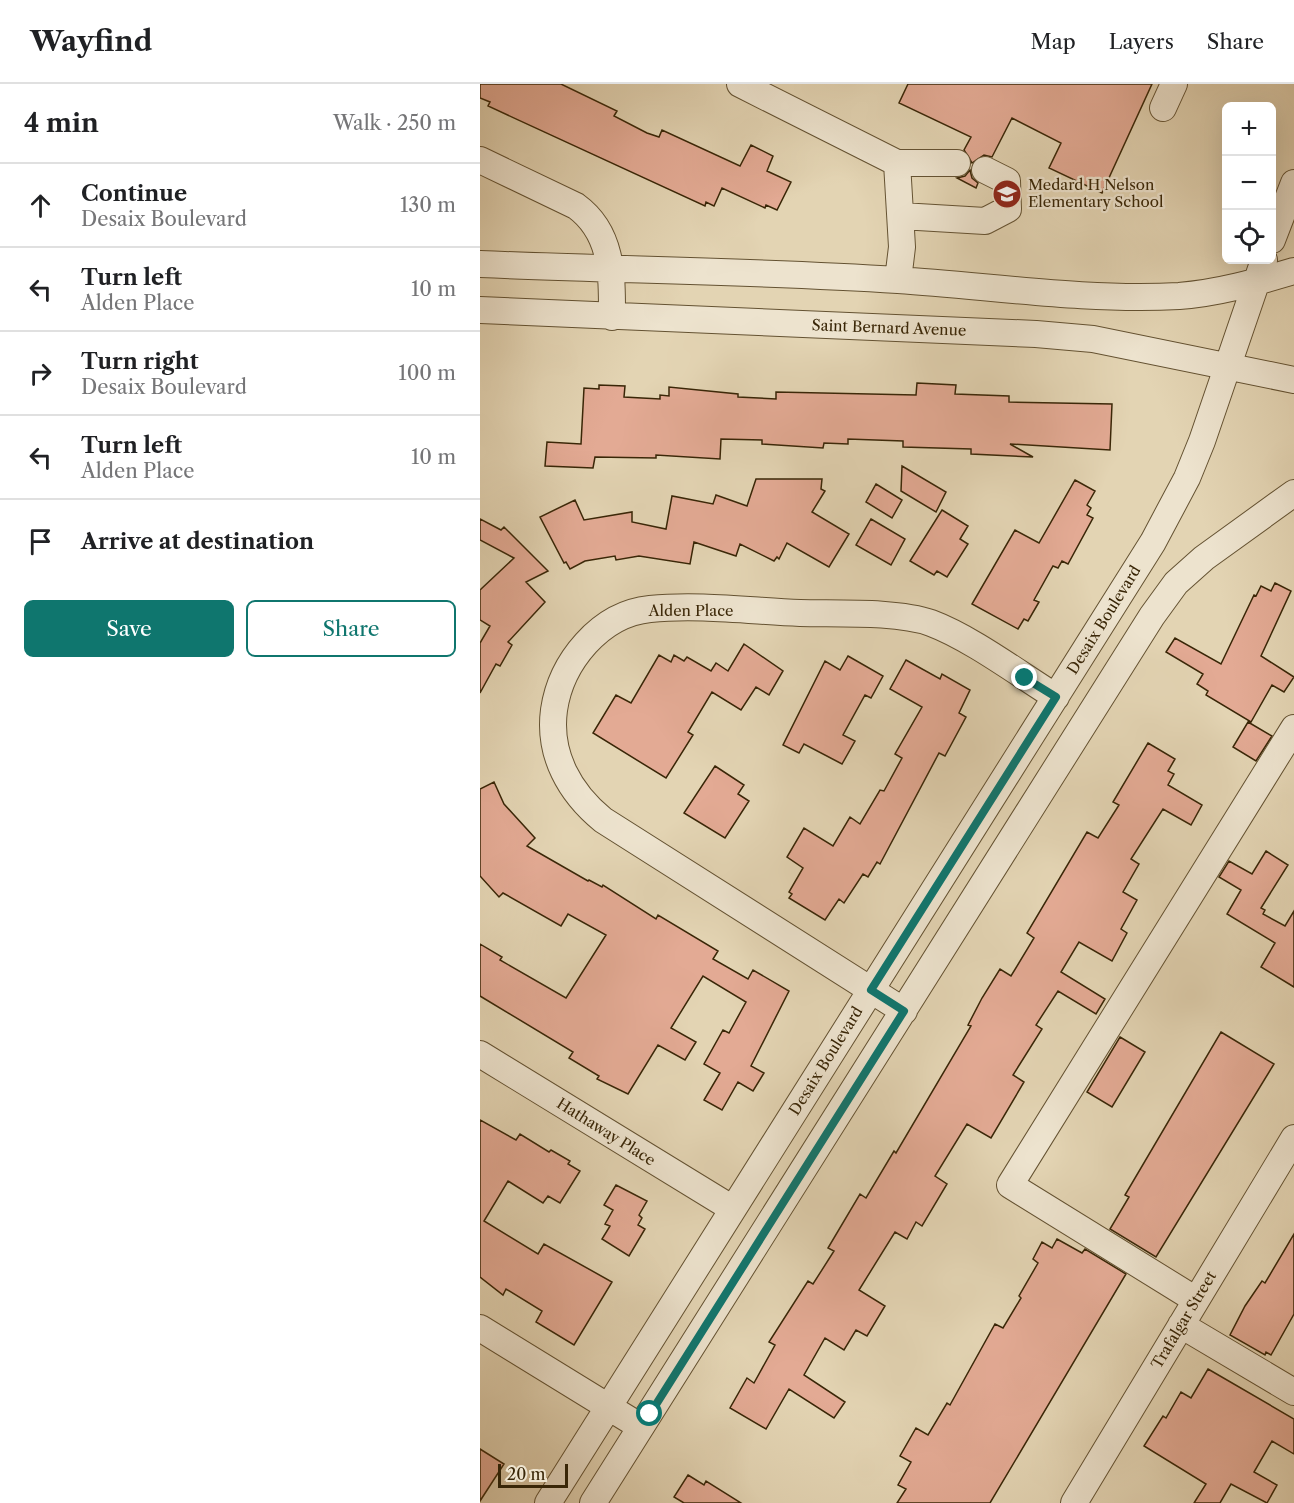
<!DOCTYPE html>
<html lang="en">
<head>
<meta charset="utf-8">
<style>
  body { margin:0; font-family:"Libre Caslon Text",serif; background:#f2f2f2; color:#202124 }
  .controls { position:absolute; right:18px; top:18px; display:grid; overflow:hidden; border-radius:9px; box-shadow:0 6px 24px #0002 }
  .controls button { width:54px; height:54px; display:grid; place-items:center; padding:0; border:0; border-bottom:2px solid #e0e0e0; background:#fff; color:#202124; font:30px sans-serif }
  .scale { position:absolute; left:18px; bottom:15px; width:70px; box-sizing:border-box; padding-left:6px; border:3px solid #392607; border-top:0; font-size:16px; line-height:21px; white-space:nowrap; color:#392607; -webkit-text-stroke:4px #ede3ce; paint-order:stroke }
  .stop { position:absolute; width:18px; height:18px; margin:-14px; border:4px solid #0f766e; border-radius:50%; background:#fff }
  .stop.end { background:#0f766e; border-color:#fff; box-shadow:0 2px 6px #0008 }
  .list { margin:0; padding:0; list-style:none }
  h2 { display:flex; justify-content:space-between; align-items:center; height:78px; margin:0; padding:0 24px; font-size:26px }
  h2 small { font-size:20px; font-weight:400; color:#757577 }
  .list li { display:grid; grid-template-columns:39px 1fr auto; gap:18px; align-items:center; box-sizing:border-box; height:84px; padding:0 24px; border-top:2px solid #e0e0e0 }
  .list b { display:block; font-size:22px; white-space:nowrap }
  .list p { margin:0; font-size:20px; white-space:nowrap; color:#757577 }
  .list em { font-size:20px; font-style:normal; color:#757577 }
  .actions { display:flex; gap:12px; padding:18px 24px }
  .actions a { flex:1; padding:14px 0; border:2px solid #0f766e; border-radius:9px; text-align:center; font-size:21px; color:#0f766e }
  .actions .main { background:#0f766e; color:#fff }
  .icon { flex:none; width:33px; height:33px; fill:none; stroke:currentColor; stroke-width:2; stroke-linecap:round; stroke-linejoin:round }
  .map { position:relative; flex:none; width:814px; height:1419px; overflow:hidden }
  header { display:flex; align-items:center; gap:36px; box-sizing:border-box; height:84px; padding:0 30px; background:#fff; border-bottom:2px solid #e0e0e0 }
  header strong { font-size:28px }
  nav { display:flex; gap:33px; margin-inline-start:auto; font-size:21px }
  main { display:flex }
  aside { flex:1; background:#fff }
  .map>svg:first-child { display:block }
  .building { fill:#e3aa94; stroke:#392607; stroke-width:1.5 }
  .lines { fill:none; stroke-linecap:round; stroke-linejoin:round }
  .minor-casing { stroke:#645232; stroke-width:28 }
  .minor { stroke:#ede3ce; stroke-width:26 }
  .route { stroke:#0f766e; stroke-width:8 }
  .labels { text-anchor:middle; stroke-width:4.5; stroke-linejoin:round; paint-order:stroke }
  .poi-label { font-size:15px; fill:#392607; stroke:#ede3ce; text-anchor:start }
  .street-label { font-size:15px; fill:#392607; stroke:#ede3ce }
</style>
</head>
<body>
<header>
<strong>Wayfind</strong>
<nav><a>Map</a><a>Layers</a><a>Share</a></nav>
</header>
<main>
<aside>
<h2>4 min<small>Walk · 250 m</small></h2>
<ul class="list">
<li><svg class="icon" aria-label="ahead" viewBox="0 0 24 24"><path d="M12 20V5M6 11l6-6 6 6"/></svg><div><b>Continue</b><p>Desaix Boulevard</p></div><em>130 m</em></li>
<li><svg class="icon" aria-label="left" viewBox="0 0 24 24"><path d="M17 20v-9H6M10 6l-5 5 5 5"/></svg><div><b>Turn left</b><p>Alden Place</p></div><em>10 m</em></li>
<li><svg class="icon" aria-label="right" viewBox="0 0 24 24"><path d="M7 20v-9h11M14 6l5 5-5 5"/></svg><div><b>Turn right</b><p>Desaix Boulevard</p></div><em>100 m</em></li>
<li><svg class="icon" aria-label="left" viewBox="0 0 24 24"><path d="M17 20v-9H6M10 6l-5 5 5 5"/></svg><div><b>Turn left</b><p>Alden Place</p></div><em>10 m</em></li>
<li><svg class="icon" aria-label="arrive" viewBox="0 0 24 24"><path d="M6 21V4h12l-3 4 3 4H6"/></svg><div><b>Arrive at destination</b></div></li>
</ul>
<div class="actions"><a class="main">Save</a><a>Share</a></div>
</aside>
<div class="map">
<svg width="814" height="1419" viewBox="0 0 814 1419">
  <rect width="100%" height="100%" fill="#e3d4b3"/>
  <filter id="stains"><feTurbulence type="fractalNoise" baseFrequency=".00333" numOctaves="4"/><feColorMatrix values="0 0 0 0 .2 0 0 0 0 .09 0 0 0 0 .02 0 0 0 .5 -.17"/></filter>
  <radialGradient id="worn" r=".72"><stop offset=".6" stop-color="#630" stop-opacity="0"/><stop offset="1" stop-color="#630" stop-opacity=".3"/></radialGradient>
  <path class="building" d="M0 0H81L137 27 134 32 167 49 179 53 182 46 260 82 271 61 293 72 287 87 311 98 297 126 286 121 285 124 242 104 234 122 226 118 225 122 8 22 10 18 0 14Z
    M428 0H672L622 109 569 84 581 59 532 34 512 73 504 71 492 79 484 66 491 53 419 19Z
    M490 86 492 94 498 99 496 104 477 94 485 92Z
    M437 299 476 301 475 310 529 312V318L632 320 630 366 530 360 553 373 491 370V365L423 363V357L368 355V360L344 359 343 364 282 360V356L241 355 240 375 176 371V374L115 373 113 384 65 382 67 358 101 360 104 304 119 305V301L145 302 144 313 180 315V311L189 312V303L258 310V313L296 315V308L436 311Z
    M422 382 466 408 456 428 421 407Z
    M276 395H342L341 405 345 407 332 428 369 450 349 483 307 459 299 475 297 473 294 477 260 460 256 472 214 458 210 480 159 472 136 476 135 472 105 477 90 485 86 478 84 479 60 433 95 416 104 436 152 428V438L186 445 192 412 233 420 236 411 267 422Z
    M595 396 615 407 607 421 611 424 607 431 613 434 588 480 582 477 578 484 573 482 554 516 559 518 548 537 544 535 538 545 492 520 535 446 559 459Z
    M396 400 422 416 412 434 386 418Z
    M462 426 488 442 480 455 488 460 467 493 457 487 454 491 430 477Z
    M0 435 21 446 24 443 68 487 46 498 65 518 28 558 32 561 20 582 16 580 0 609V559L10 542 0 536V506L34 474 0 456Z
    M391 435 425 455 411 481 376 461Z
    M795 499 811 507 781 572 814 593 804 608 792 601 771 638 726 611 728 607 717 600 723 590 686 568 695 554 741 580 774 511 776 512 781 502 791 507Z
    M264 560 303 587 289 611 276 603 261 626 232 608 208 648 213 651 186 694 113 649 136 611 151 619 179 571 191 578 194 571 204 577 207 573 231 587 236 579 248 587Z
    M368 572 403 592 391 614 385 611 363 651 375 657 362 680 324 660 319 669 303 661 345 577 360 586Z
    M426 576 460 595 462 590 490 606 479 629 486 633 465 672 459 669 400 780 397 778 388 793 383 790 364 819 359 815 345 836 309 814 312 810 309 808 323 784 307 773 324 744 353 762 370 733 380 740 400 706 404 707 422 674 415 670 442 623 410 605Z
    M768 638 792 652 776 677 753 663Z
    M668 659 695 675 688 687 694 690 688 701 722 721 711 741 683 725 651 775 659 780 643 808 657 816 641 845 647 849 632 877 599 858 581 888 625 915 616 930 578 907 556 941 562 945 533 991 544 998 511 1054 487 1040 455 1092 467 1100 442 1142 436 1138 427 1155 415 1148 379 1206 405 1222 387 1252 376 1246 364 1266 345 1254 324 1291 365 1318 354 1334 309 1305 286 1345 250 1324 267 1294 274 1299 295 1261 289 1258 328 1197 333 1200 354 1167 348 1164 380 1110 386 1114 414 1067 416 1069 491 942 488 941 502 914 520 885 531 892 554 854 547 849 607 748 618 754 639 721 633 718Z
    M235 682 264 701 258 710 269 717 245 754 204 729Z
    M14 698 24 720 55 754 47 762 108 797 109 796 122 803 123 801 176 835 178 831 238 867 233 875 268 895 273 886 309 907 271 982 284 989 273 1007 258 998 242 1026 224 1016 240 989 224 980 243 946 249 949 266 918 223 892 191 944 216 958 205 976 178 961 148 1010 117 995 119 992 89 974 93 968 0 912V860L22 873 20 876 86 914 126 851 88 830 81 842 23 809 19 813 0 792V705Z
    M786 767 808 781 781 824 785 826 783 830 805 842 814 827V903L781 883 795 859 747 830 761 806 739 793 749 777 772 790Z
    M741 948 794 980 676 1173 630 1145 649 1113 645 1111Z
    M640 953 665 968 632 1023 607 1008Z
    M0 1036 36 1056 40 1050 69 1068 71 1066 90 1077 88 1080 100 1087 80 1119 68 1112 63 1119 28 1097 4 1137 58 1170 64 1160 132 1198 94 1261 56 1238 62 1227 26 1205 23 1211 0 1193Z
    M136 1101 167 1117 159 1131 162 1134 158 1141 165 1145 149 1172 122 1155 130 1142 125 1140 133 1126 124 1121Z
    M814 1150V1230L791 1271 786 1268 785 1271 750 1251 765 1222 782 1197 785 1199Z
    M577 1155 602 1169 605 1165 646 1190 510 1419H417L426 1405 418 1401 431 1378 420 1372 436 1344 448 1351 467 1319 470 1321 515 1240 523 1244 541 1214 539 1212 558 1179 553 1175 562 1158 572 1164Z
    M728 1285 814 1335V1370L792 1357 774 1388 797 1401 787 1419 751 1400 740 1419H714L726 1400 664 1362 683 1332 686 1334 701 1308 711 1314Z
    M0 1365 24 1380 0 1417Z
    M208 1391 224 1401 226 1397 261 1419H204L194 1413Z"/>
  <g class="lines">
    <g class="minor-casing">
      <path id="minor" d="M260 0 417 79 422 163 418 196
        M683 24 694 0
        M0 76 96 122C133 149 132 192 132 233
        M417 79H477
        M421 132 505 137 528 125 527 97 505 86
        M792 156 814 99
        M0 180C139 186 279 187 418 196 511 202 605 217 699 212 738 209 777 198 814 187
        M0 226 556 250 613 255 814 296
        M424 927 123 736C90 709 68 671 74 626 81 578 120 530 170 525 218 520 272 527 320 529 357 530 417 527 451 539 491 554 539 590 576 613
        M0 970 253 1125
        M716 1216 530 1101 814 644
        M701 1241 814 1308
        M0 1244 161 1343
        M68 1419 673 458 707 394 722 357 784 176
        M113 1419 672 532 696 499 724 474 814 409
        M594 1419 814 1054"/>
    </g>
    <use href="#minor" class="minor"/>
  </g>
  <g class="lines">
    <path class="route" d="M170 1330 424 927 391 906 576 613 545 594"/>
  </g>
  <defs>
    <g id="school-disc" transform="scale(1.5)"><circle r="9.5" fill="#8f2418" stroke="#ede3ce"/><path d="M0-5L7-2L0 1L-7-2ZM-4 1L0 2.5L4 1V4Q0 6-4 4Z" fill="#fff"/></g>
  </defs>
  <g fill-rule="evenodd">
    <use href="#school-disc" x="527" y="110"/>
  </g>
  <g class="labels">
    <g class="poi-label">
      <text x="548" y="106">Medard H Nelson<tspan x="548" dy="17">Elementary School</tspan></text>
    </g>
    <g class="street-label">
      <text transform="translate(409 244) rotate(2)" y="5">Saint Bernard Avenue</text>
      <text x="211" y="532">Alden Place</text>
      <text transform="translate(624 536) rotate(-58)" y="5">Desaix Boulevard</text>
      <text transform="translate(346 977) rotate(-58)" y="5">Desaix Boulevard</text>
      <text transform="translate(126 1048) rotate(32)" y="5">Hathaway Place</text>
      <text transform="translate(704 1236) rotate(-59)" y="5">Trafalgar Street</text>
    </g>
  </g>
  <rect width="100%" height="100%" filter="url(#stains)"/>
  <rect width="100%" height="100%" fill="url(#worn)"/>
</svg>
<div class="controls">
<button>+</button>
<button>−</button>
<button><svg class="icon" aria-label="locate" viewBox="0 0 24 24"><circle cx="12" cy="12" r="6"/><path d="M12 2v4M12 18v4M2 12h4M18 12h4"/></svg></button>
</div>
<div class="scale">20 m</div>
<div class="stop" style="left:170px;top:1330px"></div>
<div class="stop end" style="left:545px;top:594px"></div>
</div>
</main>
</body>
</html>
